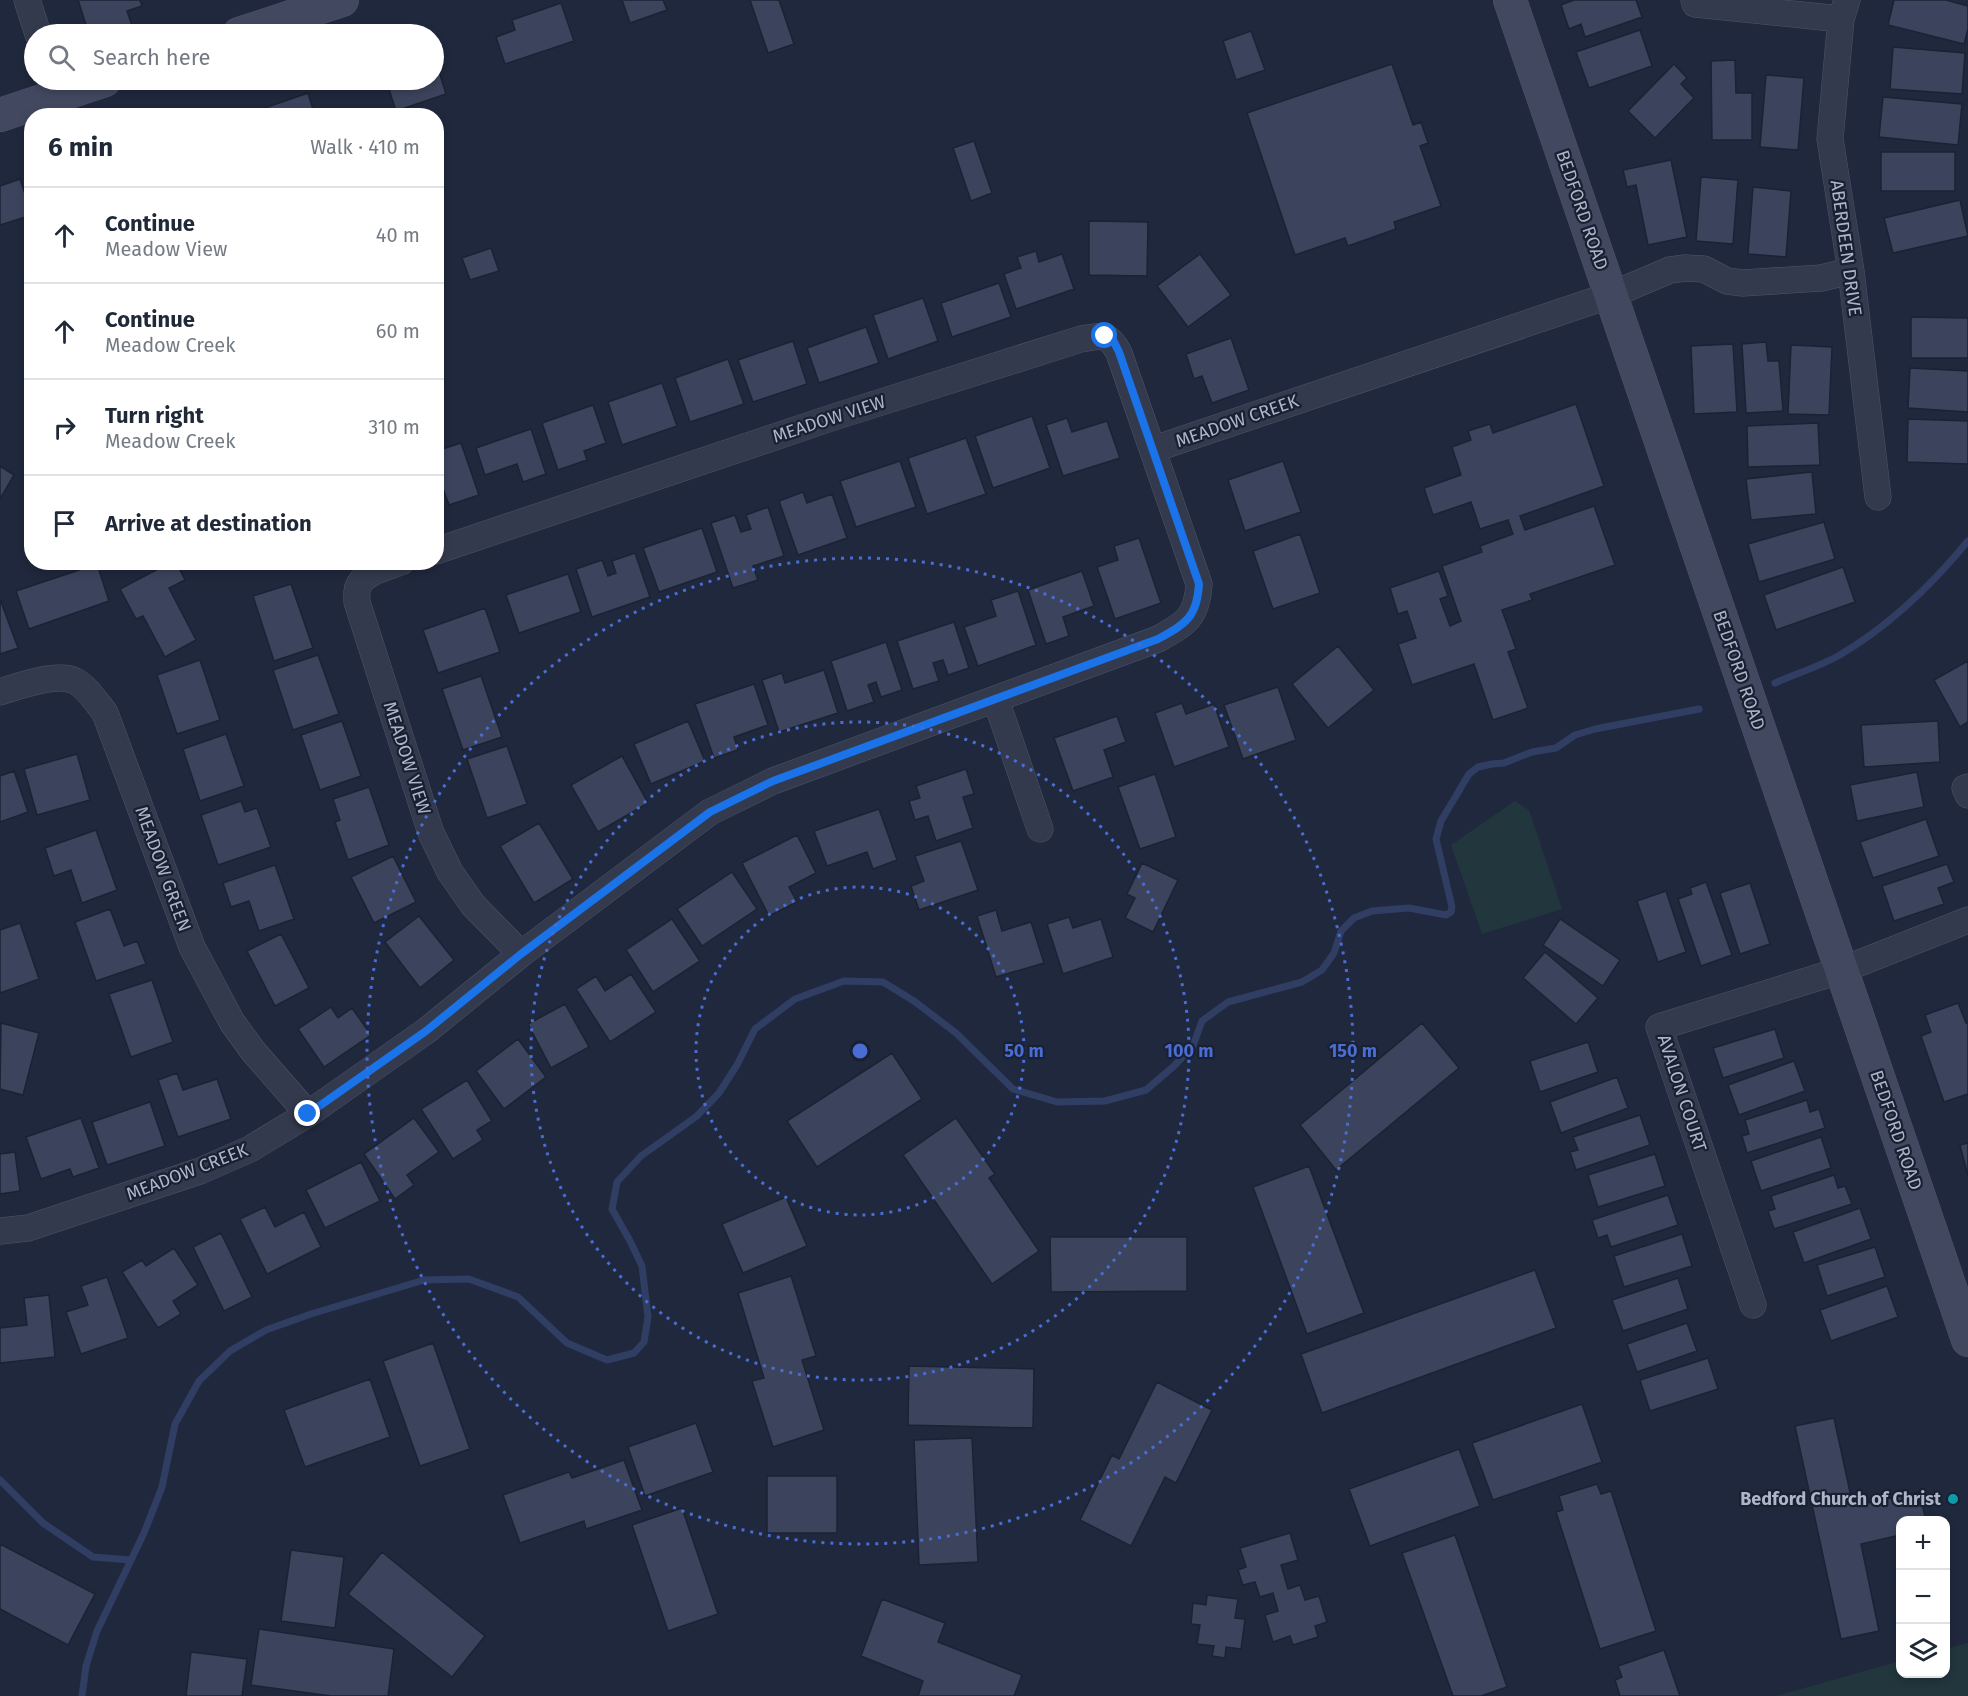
<!DOCTYPE html>
<html lang="en">
<head>
<meta charset="utf-8">
<style>
  body { margin:0; font-family:"Fira Sans",sans-serif; background:#f2f2f3; color:#1f2937 }
  .controls { position:absolute; right:18px; bottom:18px; display:grid; overflow:hidden; border-radius:12px; box-shadow:0 3px 9px #0003 }
  .controls button { width:54px; height:54px; display:grid; place-items:center; padding:0; border:0; border-bottom:2px solid #e0e1e3; background:#fff; color:#1f2937; font:30px sans-serif }
  .stop { position:absolute; width:18px; height:18px; margin:-14px; border:4px solid #1a73e8; border-radius:50%; background:#fff }
  .stop.end { background:#1a73e8; border-color:#fff; box-shadow:0 2px 6px #0008 }
  .list { margin:0; padding:0; list-style:none }
  h2 { display:flex; justify-content:space-between; align-items:center; height:78px; margin:0; padding:0 24px; font-size:26px }
  h2 small { font-size:20px; font-weight:400; color:#747a83 }
  .list li { display:grid; grid-template-columns:39px 1fr auto; gap:18px; align-items:center; box-sizing:border-box; height:96px; padding:0 24px; border-top:2px solid #e0e1e3 }
  .list b { display:block; font-size:22px; white-space:nowrap }
  .list p { margin:0; font-size:20px; white-space:nowrap; color:#747a83 }
  .list em { font-size:20px; font-style:normal; color:#747a83 }
  .icon { flex:none; width:33px; height:33px; fill:none; stroke:currentColor; stroke-width:2; stroke-linecap:round; stroke-linejoin:round }
  .map { position:relative; flex:none; width:1968px; height:1696px; overflow:hidden }
  .search { position:absolute; background:#fff; box-shadow:0 3px 9px #0003; left:24px; top:24px; width:420px; height:66px; display:flex; align-items:center; gap:15px; box-sizing:border-box; padding:0 21px; border-radius:33px; color:#747a83; font-size:22px }
  .panel { position:absolute; background:#fff; box-shadow:0 3px 9px #0003; left:24px; top:108px; width:420px; height:462px; border-radius:24px }
  .map>svg:first-child { display:block }
  .green { fill:#22363e }
  .lines { fill:none; stroke-linecap:round; stroke-linejoin:round }
  .stream { stroke:#313e63; stroke-width:7 }
  .building { fill:#3c445d; stroke:#1b2233; stroke-width:1.5 }
  .minor-casing { stroke:#4f5568; stroke-width:27 }
  .secondary-casing { stroke:#4f5568; stroke-width:34 }
  .minor { stroke:#343a4d; stroke-width:26 }
  .secondary { stroke:#424860; stroke-width:33 }
  .route { stroke:#1a73e8; stroke-width:8 }
  .ring { fill:none; stroke:#496dd4; stroke-width:3; stroke-dasharray:3 6 }
  .culture-dot { fill:#0f9aa8; stroke:#192031; stroke-width:2 }
  .labels { text-anchor:middle; stroke-width:4.5; stroke-linejoin:round; paint-order:stroke }
  .street-label { font-size:18px; fill:#afb5c9; stroke:#192031 }
  .poi-label { font-size:18px; font-weight:bold; fill:#afb5c9; stroke:#192031; text-anchor:end }
  .centre { fill:#496dd4; stroke:#192031; stroke-width:3 }
  .ring-label { font-size:18px; text-anchor:middle; font-weight:bold; fill:#496dd4; stroke:#192031; stroke-width:4.5; stroke-linejoin:round; paint-order:stroke }
</style>
</head>
<body>
<div class="map">
<svg width="1968" height="1696" viewBox="0 0 1968 1696">
  <rect width="100%" height="100%" fill="#20283d"/>
  <path class="green" d="M1515 801 1529 810 1562 909 1482 934 1451 845Z
    M1968 1643V1696H1776L1900 1661V1674H1946V1649Z"/>
  <g class="lines">
    <path class="stream" d="M1775 683C1795 674 1818 667 1838 656 1888 627 1931 586 1968 541
      M0 1480 43 1523 93 1557 130 1560
      M82 1696 86 1666 97 1631 144 1533 162 1487 175 1424 199 1381 230 1351 266 1330 311 1314 424 1280 469 1279 518 1297 567 1343 607 1360 634 1353 644 1342 648 1317 642 1266 630 1241 612 1209 617 1182 641 1156 697 1116 719 1093 737 1065 755 1029 795 999 844 981 883 982 914 1001 956 1033 1013 1089 1057 1102 1105 1101 1146 1090 1174 1066 1193 1046 1202 1021 1228 1002 1302 982 1322 970 1334 953 1341 931 1354 918 1372 911 1409 908 1446 915 1451 912 1452 907 1436 839 1441 821 1469 774 1478 767 1492 764 1504 763 1532 752 1556 748 1575 735 1595 729 1699 709"/>
  </g>
  <path class="building" d="M78 0H140L142 6 127 11 135 34H89Z
    M622 0H663L667 10 630 23Z
    M750 0H779L794 44 768 53Z
    M1574 0H1636L1642 17 1585 37 1581 24 1569 29 1561 5Z
    M1894 0H1946L1968 6V29L1964 44 1888 25Z
    M561 3 574 41 505 64 496 37 515 30 512 20Z
    M1640 30 1652 66 1589 88 1576 52Z
    M1251 31 1265 70 1236 80 1223 41Z
    M1893 47 1965 53 1962 94 1890 89Z
    M434 55 446 94 396 111 386 80H434Z
    M1735 60 1736 93H1752V140H1712L1711 61Z
    M1392 64 1413 125 1421 122 1428 143 1420 146 1441 206 1394 222 1396 229 1348 246 1345 238 1295 255 1247 113Z
    M1674 64 1687 78 1681 84 1694 98 1655 138 1628 111Z
    M1766 75 1804 78 1798 150 1760 147Z
    M308 93 315 116H242Z
    M1883 97 1962 104 1958 145 1879 137Z
    M974 141 992 193 971 201 953 148Z
    M1881 152H1955V191H1881Z
    M1671 160 1687 237 1648 245 1636 185 1627 187 1623 170Z
    M1701 177 1738 180 1733 244 1696 241Z
    M20 179 32 215 0 225V186Z
    M1753 187 1791 191 1786 257 1748 254Z
    M1960 200 1968 236 1893 253 1884 218Z
    M1089 221 1148 222 1147 276 1089 275Z
    M491 248 499 271 470 280 462 258Z
    M1036 251 1039 262 1062 254 1074 289 1016 309 1004 274 1021 268 1017 257Z
    M1200 254 1231 295 1188 327 1157 286Z
    M999 283 1011 317 952 337 941 303Z
    M923 298 938 341 888 359 873 315Z
    M1911 317 1968 318V358H1911Z
    M866 327 879 363 819 383 807 348Z
    M1231 338 1249 390 1212 403 1202 376 1194 379 1186 354Z
    M793 341 807 384 753 402 738 360Z
    M1766 342 1768 361H1779L1783 411 1746 413 1742 344Z
    M1733 344 1737 412 1694 414 1691 346Z
    M1791 345 1832 347 1829 415 1788 414Z
    M728 359 744 404 690 422 675 378Z
    M1910 368 1968 371V412L1908 408Z
    M662 383 677 426 622 445 608 402Z
    M1576 404 1604 486 1520 516 1525 530 1594 506 1615 565 1530 594 1532 600 1502 610 1516 649 1508 652 1528 708 1493 720 1474 664 1412 685 1398 644 1416 638 1407 611 1398 614 1390 588 1439 571 1448 596 1440 599 1450 626 1461 621 1442 566 1482 552 1480 546 1513 534 1508 520 1480 529 1471 502 1433 515 1424 488 1461 475 1452 447 1471 440 1468 431 1490 424 1493 433Z
    M593 405 606 443 584 451 587 460 558 470 542 423Z
    M1032 416 1050 468 993 488 975 436Z
    M1067 418 1072 432 1107 421 1120 458 1063 476 1046 425Z
    M1908 419 1968 421V464L1907 462Z
    M1818 423 1820 465 1748 467 1747 426Z
    M531 429 546 474 523 482 517 464 485 475 476 448Z
    M966 438 986 494 927 514 908 458Z
    M461 443 479 495 449 505 441 483 436 484V451Z
    M900 461 916 507 856 527 840 481Z
    M1283 461 1301 512 1245 531 1228 480Z
    M0 466 14 475 0 499Z
    M1812 472 1816 514 1751 520 1746 479Z
    M803 492 807 503 832 494 847 538 798 555 779 501Z
    M768 507 784 556 753 566 758 580 733 588 711 523 735 515 741 532 751 529 746 515Z
    M1824 522 1835 559 1759 582 1748 544Z
    M702 528 717 572 659 592 643 548Z
    M1300 534 1320 593 1273 609 1253 551Z
    M1139 538 1161 603 1115 619 1097 567 1118 560 1114 546Z
    M635 553 650 597 592 617 576 569 602 560 608 576 616 573 612 561Z
    M171 562H176L185 580 169 588 196 640 165 657 143 616 136 619 120 589Z
    M97 564 109 601 29 629 16 591Z
    M1843 567 1855 602 1776 630 1764 595Z
    M1082 571 1094 606 1063 617 1069 636 1046 644 1028 590Z
    M568 574 581 612 519 633 506 595Z
    M291 584 313 648 274 661 253 596Z
    M1018 591 1036 645 978 666 964 627 996 616 991 600Z
    M0 599 18 648 0 654Z
    M485 608 500 652 438 673 423 630Z
    M954 622 969 668 948 675 943 660 933 663 939 681 913 689 897 641Z
    M886 642 902 690 881 697 876 682 868 685 874 702 847 711 831 661Z
    M1338 646 1374 690 1328 728 1292 684Z
    M318 655 339 714 293 730 273 670Z
    M200 660 220 720 177 734 157 675Z
    M1968 661V722L1960 727 1934 680Z
    M824 670 838 713 779 732 762 680 782 673 785 683Z
    M481 676 502 737 463 750 442 689Z
    M754 684 768 725 734 737 738 750 714 758 695 704Z
    M1278 687 1296 740 1243 759 1224 705Z
    M1182 703 1186 714 1214 704 1229 747 1174 767 1155 713Z
    M1117 716 1126 742 1104 750 1113 777 1073 791 1054 738Z
    M342 721 361 776 320 790 301 735Z
    M688 721 705 761 651 784 634 744Z
    M1938 721 1940 762 1864 767 1861 725Z
    M226 734 244 786 200 801 183 749Z
    M507 746 527 804 487 818 467 759Z
    M77 754 90 800 37 815 24 769Z
    M622 756 648 803 598 832 571 785Z
    M966 769 974 794 963 797 973 828 936 841 928 816 915 820 909 801 920 798 916 786Z
    M14 771 28 812 0 822V776Z
    M1917 772 1924 807 1857 821 1850 785Z
    M1155 774 1176 837 1140 849 1118 787Z
    M369 787 389 845 348 860 335 822 340 820 333 799Z
    M241 801 245 812 257 808 271 847 218 865 201 815Z
    M879 809 897 860 873 869 867 852 827 866 814 831Z
    M1926 819 1939 856 1873 878 1860 842Z
    M539 823 573 879 534 903 500 846Z
    M96 830 117 890 82 903 71 870 54 876 45 848Z
    M797 835 816 873 789 887 797 902 769 916 742 863Z
    M961 841 978 890 919 910 911 886 924 881 915 856Z
    M393 856 416 902 374 923 351 877Z
    M1142 863 1178 880 1153 932 1125 918 1135 898 1127 894Z
    M1947 864 1954 882 1938 888 1944 904 1894 921 1882 886Z
    M275 865 294 919 259 931 249 901 231 907 223 883Z
    M732 872 757 909 702 946 677 909Z
    M1706 882 1732 955 1701 966 1678 899 1692 894 1690 888Z
    M1750 883 1770 944 1740 954 1720 893Z
    M1666 891 1686 952 1658 962 1637 901Z
    M110 909 124 946 137 941 146 964 96 981 75 922Z
    M996 910 1002 931 1031 922 1044 963 996 977 977 916Z
    M419 916 454 960 420 988 385 942Z
    M1069 917 1073 928 1101 919 1113 957 1063 974 1047 924Z
    M672 919 700 961 653 992 626 950Z
    M1560 919 1620 960 1603 986 1543 945Z
    M20 923 39 979 0 993V930Z
    M281 934 309 988 275 1006 247 951Z
    M1545 952 1598 998 1576 1024 1523 978Z
    M631 974 656 1012 610 1042 576 989 596 976 605 991Z
    M152 980 173 1042 131 1057 109 994Z
    M1958 1003 1966 1023H1968V1094L1944 1102 1921 1036 1931 1032 1925 1015Z
    M565 1004 589 1047 551 1068 528 1024Z
    M331 1007 338 1018 352 1008 371 1035 324 1067 298 1029Z
    M1 1023 39 1033 23 1095 0 1089Z
    M1422 1023 1459 1068 1336 1170 1300 1125Z
    M1775 1029 1784 1058 1723 1078 1713 1048Z
    M518 1039 546 1077 504 1109 476 1071Z
    M1588 1042 1598 1072 1540 1092 1530 1061Z
    M892 1053 922 1099 817 1167 787 1121Z
    M1794 1061 1805 1091 1739 1115 1728 1085Z
    M177 1073 183 1090 217 1079 231 1119 178 1137 158 1080Z
    M1617 1077 1628 1108 1561 1133 1550 1102Z
    M467 1080 492 1121 477 1130 483 1140 453 1159 421 1109Z
    M1807 1100 1810 1112 1819 1109 1825 1128 1747 1153 1742 1136 1749 1134 1745 1120Z
    M150 1102 165 1146 107 1165 92 1122Z
    M1640 1115 1650 1145 1576 1170 1570 1152 1578 1150 1573 1137Z
    M81 1118 99 1168 73 1177 70 1169 41 1179 26 1137Z
    M414 1118 439 1152 407 1175 414 1185 395 1199 364 1154Z
    M956 1118 995 1174 989 1178 1039 1251 992 1284 903 1155Z
    M1821 1137 1831 1168 1761 1191 1751 1161Z
    M1968 1143V1176L1960 1145Z
    M15 1152 20 1191 0 1194V1154Z
    M1655 1154 1665 1186 1598 1207 1588 1175Z
    M361 1162 380 1201 325 1228 306 1190Z
    M1309 1166 1364 1313 1307 1334 1253 1187Z
    M1834 1175 1838 1188 1845 1186 1852 1204 1774 1229 1768 1211 1775 1209 1771 1196Z
    M1668 1195 1678 1225 1611 1247 1607 1235 1598 1238 1592 1220Z
    M786 1197 807 1246 743 1273 722 1224Z
    M265 1207 275 1227 304 1212 321 1247 267 1274 240 1219Z
    M1860 1208 1871 1239 1804 1263 1793 1232Z
    M221 1233 252 1297 224 1311 193 1247Z
    M1682 1234 1692 1266 1624 1287 1614 1256Z
    M1050 1237H1187V1291L1051 1292Z
    M1875 1247 1885 1277 1827 1296 1817 1265Z
    M174 1248 198 1285 173 1301 181 1314 158 1328 122 1272 142 1260 146 1266Z
    M1535 1270 1556 1328 1322 1413 1301 1354Z
    M791 1276 816 1356 802 1360 824 1430 773 1447 752 1381 764 1378 738 1293Z
    M107 1277 128 1338 81 1354 66 1312 88 1305 81 1286Z
    M1678 1278 1688 1309 1623 1331 1612 1300Z
    M1887 1286 1898 1317 1831 1341 1820 1310Z
    M49 1295 55 1357 0 1363V1328L27 1325 24 1298Z
    M1687 1323 1697 1351 1637 1372 1627 1344Z
    M433 1343 470 1449 420 1466 383 1361Z
    M1708 1358 1718 1389 1650 1411 1640 1380Z
    M909 1366 1034 1369 1033 1428 908 1425Z
    M370 1379 390 1437 305 1467 284 1410Z
    M1157 1382 1212 1410 1176 1483 1165 1477 1131 1546 1080 1520 1112 1455 1119 1459Z
    M1582 1404 1602 1462 1493 1500 1472 1443Z
    M1834 1418 1853 1506 1919 1492 1926 1520H1900V1535L1861 1544 1879 1631 1841 1639 1795 1426Z
    M696 1423 713 1472 645 1496 628 1447Z
    M972 1438 978 1562 919 1565 914 1440Z
    M1459 1449 1480 1506 1370 1546 1349 1489Z
    M624 1460 642 1510 586 1529 584 1521 520 1543 503 1495 569 1472 572 1478Z
    M767 1476H837V1533H767Z
    M1597 1484 1601 1494 1611 1491 1656 1631 1600 1649 1556 1512 1563 1510 1559 1496Z
    M682 1508 718 1614 668 1631 632 1525Z
    M1290 1533 1298 1560 1281 1565 1288 1589 1300 1585 1305 1600 1319 1596 1327 1622 1315 1626 1318 1637 1293 1645 1290 1636 1273 1642 1265 1615 1278 1611 1273 1593 1260 1597 1255 1582 1243 1585 1238 1570 1246 1567 1240 1548Z
    M1455 1535 1507 1687 1481 1696H1453L1402 1553Z
    M0 1544 95 1594 68 1645 0 1609Z
    M291 1550 344 1557 335 1628 281 1621Z
    M382 1552 485 1636 452 1677 348 1594Z
    M1207 1595 1238 1599 1235 1618 1245 1619 1241 1649 1226 1647 1225 1658 1212 1656 1214 1646 1197 1644 1200 1625 1191 1624 1193 1603 1206 1605Z
    M882 1599 945 1623 938 1642 1022 1675 1014 1696H918L923 1681 861 1656Z
    M259 1629 394 1649 388 1696H331L251 1685Z
    M1664 1650 1680 1696H1620L1615 1680 1622 1677 1618 1666Z
    M191 1652 247 1659 242 1696H186Z"/>
  <g class="lines">
    <g class="minor-casing">
      <path id="minor" d="M27 0 38 34
        M1694 0 1695 4 1841 19
        M1847 0 1841 19 1830 139 1851 271 1878 497
        M1154 449 1611 295 1670 270 1685 268 1704 269 1727 281 1743 283 1821 278 1851 271
        M401 562C388 567 363 572 358 587 356 591 357 598 357 602L431 833 450 872 473 905 521 954
        M0 692C18 686 58 672 75 681 87 687 96 702 105 713L192 947 232 1022 253 1051 308 1114
        M996 700 1040 829
        M1968 787 1965 788 1968 795
        M0 1231 28 1228 200 1171 250 1149 308 1114 426 1031 521 954 710 812 773 781 1158 639C1185 624 1197 618 1199 584L1119 353C1108 332 1101 336 1081 339L834 417 436 551
        M1753 1305 1659 1027 1842 970 1968 920"/>
    </g>
    <g class="secondary-casing">
      <path id="secondary" d="M1510 0 1968 1340
        M239 34 342 0
        M0 115 105 80"/>
    </g>
    <use href="#minor" class="minor"/>
    <use href="#secondary" class="secondary"/>
  </g>
  <g class="lines">
    <path class="route" d="M308 1114 426 1031 521 954 710 812 773 781 1158 639C1185 624 1197 618 1199 584L1119 352 1113 340 1105 336"/>
  </g>
  <g class="ring">
    <circle cx="860" cy="1051" r="164"/>
    <circle cx="860" cy="1051" r="329"/>
    <circle cx="860" cy="1051" r="493"/>
  </g>
  <circle class="culture-dot" cx="1953" cy="1499" r="6"/>
  <g class="labels">
    <g class="street-label">
      <text transform="translate(1582 210) rotate(71)" y="6">BEDFORD ROAD</text>
      <text transform="translate(1846 248) rotate(82)" y="6">ABERDEEN DRIVE</text>
      <text transform="translate(829 419) rotate(-18)" y="6">MEADOW VIEW</text>
      <text transform="translate(1237 421) rotate(-19)" y="6">MEADOW CREEK</text>
      <text transform="translate(1739 670) rotate(71)" y="6">BEDFORD ROAD</text>
      <text transform="translate(407 758) rotate(72)" y="6">MEADOW VIEW</text>
      <text transform="translate(163 869) rotate(70)" y="6">MEADOW GREEN</text>
      <text transform="translate(1682 1093) rotate(72)" y="6">AVALON COURT</text>
      <text transform="translate(1896 1130) rotate(71)" y="6">BEDFORD ROAD</text>
      <text transform="translate(187 1172) rotate(-21)" y="6">MEADOW CREEK</text>
    </g>
    <g class="poi-label">
      <text x="1941" y="1505">Bedford Church of Christ</text>
    </g>
  </g>
  <circle cx="860" cy="1051" r="9" class="centre"/>
  <g class="ring-label">
    <text x="1024" y="1057">50 m</text>
    <text x="1189" y="1057">100 m</text>
    <text x="1353" y="1057">150 m</text>
  </g>
</svg>
<div class="controls">
<button>+</button>
<button>−</button>
<button><svg class="icon" aria-label="layers" viewBox="0 0 24 24"><path d="M12 4l9 5-9 5-9-5zM3 14l9 5 9-5"/></svg></button>
</div>
<div class="stop" style="left:1105px;top:336px"></div>
<div class="stop end" style="left:308px;top:1114px"></div>
<div class="search"><svg class="icon" aria-label="search" viewBox="0 0 24 24"><circle cx="10" cy="10" r="6"/><path d="M15 15l6 6"/></svg>Search here</div>
<section class="panel">
<h2>6 min<small>Walk · 410 m</small></h2>
<ul class="list">
<li><svg class="icon" aria-label="ahead" viewBox="0 0 24 24"><path d="M12 20V5M6 11l6-6 6 6"/></svg><div><b>Continue</b><p>Meadow View</p></div><em>40 m</em></li>
<li><svg class="icon" aria-label="ahead" viewBox="0 0 24 24"><path d="M12 20V5M6 11l6-6 6 6"/></svg><div><b>Continue</b><p>Meadow Creek</p></div><em>60 m</em></li>
<li><svg class="icon" aria-label="right" viewBox="0 0 24 24"><path d="M7 20v-9h11M14 6l5 5-5 5"/></svg><div><b>Turn right</b><p>Meadow Creek</p></div><em>310 m</em></li>
<li><svg class="icon" aria-label="arrive" viewBox="0 0 24 24"><path d="M6 21V4h12l-3 4 3 4H6"/></svg><div><b>Arrive at destination</b></div></li>
</ul>
</section>
</div>
</body>
</html>
